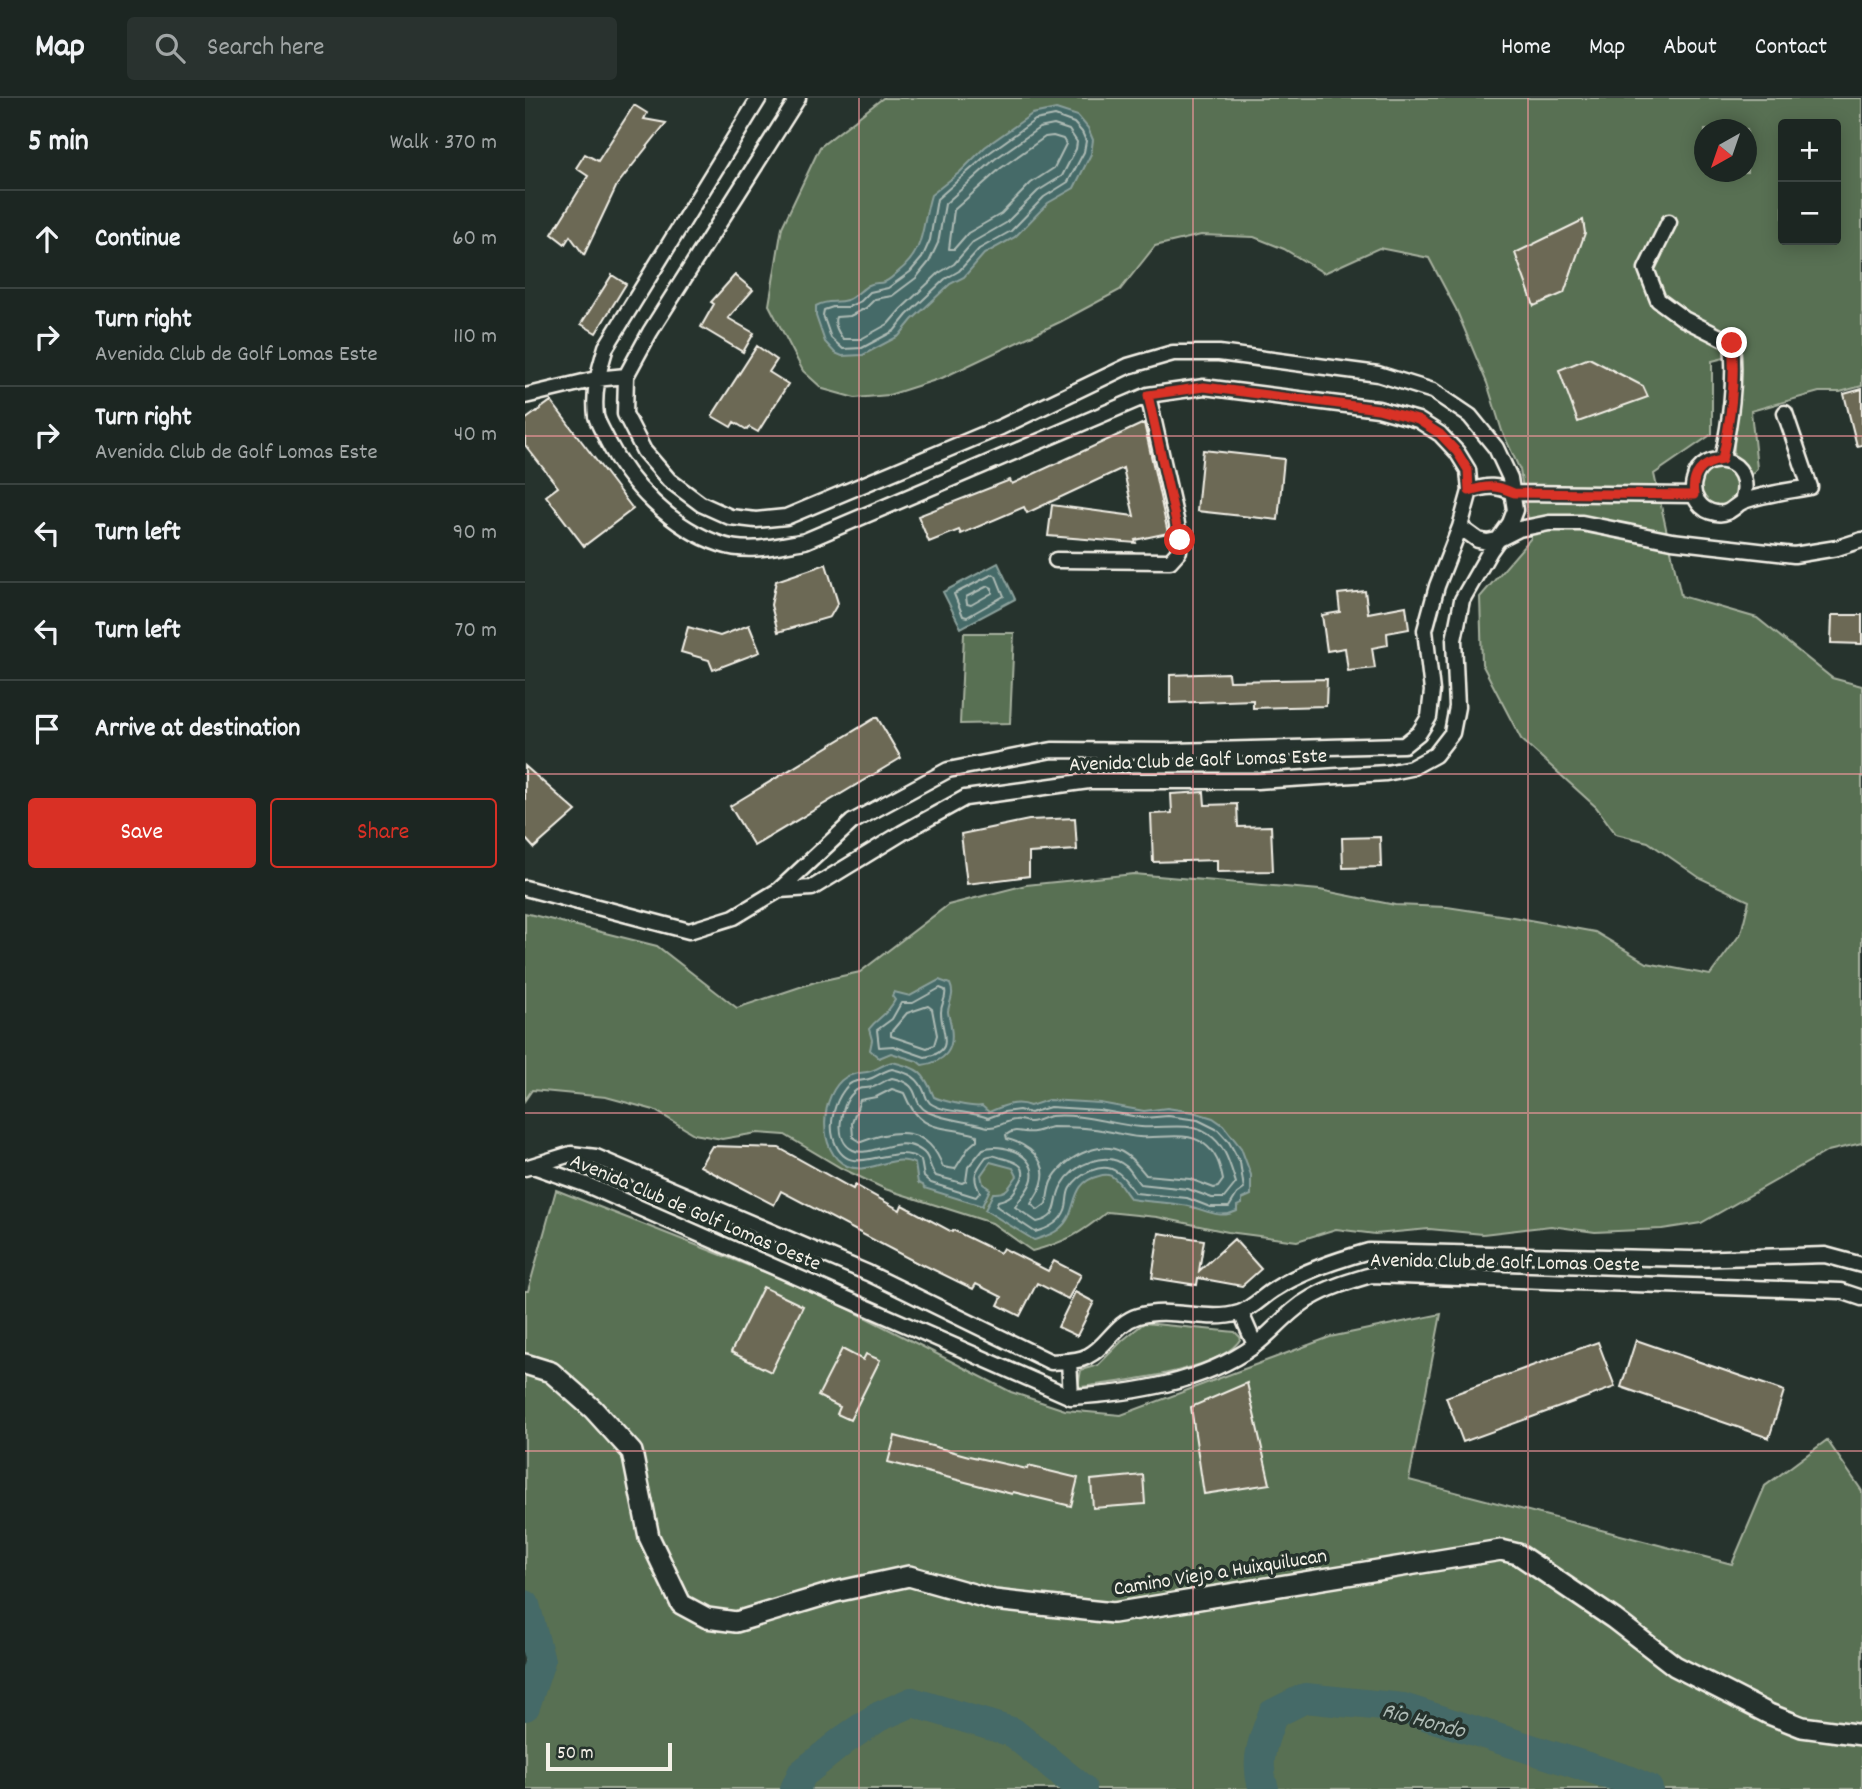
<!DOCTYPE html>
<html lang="en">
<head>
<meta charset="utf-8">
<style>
  body { margin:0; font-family:Dekko,sans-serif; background:#29322f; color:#f1f3f6 }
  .controls { position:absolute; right:21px; top:21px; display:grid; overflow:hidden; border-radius:7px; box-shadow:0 4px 18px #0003 }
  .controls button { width:63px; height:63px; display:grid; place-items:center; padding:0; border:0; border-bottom:2px solid #3a4340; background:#1c2622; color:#f1f3f6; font:35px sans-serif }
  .compass { position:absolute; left:1169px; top:21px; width:63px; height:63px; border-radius:50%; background:#1c2622; box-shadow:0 4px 18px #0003; rotate:220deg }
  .scale { position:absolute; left:21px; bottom:18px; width:126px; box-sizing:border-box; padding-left:7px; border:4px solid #f4f1e8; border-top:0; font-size:19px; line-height:24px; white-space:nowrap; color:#f4f1e8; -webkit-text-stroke:5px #26332d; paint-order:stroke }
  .stop { position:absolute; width:21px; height:21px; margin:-16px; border:5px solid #d93025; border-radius:50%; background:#fff }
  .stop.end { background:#d93025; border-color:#fff; box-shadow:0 2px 7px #0008 }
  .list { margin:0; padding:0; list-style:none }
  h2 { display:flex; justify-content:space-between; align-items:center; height:91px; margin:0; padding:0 28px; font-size:30px }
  h2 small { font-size:23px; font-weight:400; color:#a0a5a5 }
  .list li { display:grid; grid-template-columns:46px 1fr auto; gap:21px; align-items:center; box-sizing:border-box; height:98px; padding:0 28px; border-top:2px solid #3a4340 }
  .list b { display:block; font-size:26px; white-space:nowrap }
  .list p { margin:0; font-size:23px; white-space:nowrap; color:#a0a5a5 }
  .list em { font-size:23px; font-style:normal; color:#a0a5a5 }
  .actions { display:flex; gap:14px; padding:21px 28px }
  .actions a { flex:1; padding:16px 0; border:2px solid #d93025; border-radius:7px; text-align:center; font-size:24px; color:#d93025 }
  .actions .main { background:#d93025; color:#fff }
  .icon { flex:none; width:38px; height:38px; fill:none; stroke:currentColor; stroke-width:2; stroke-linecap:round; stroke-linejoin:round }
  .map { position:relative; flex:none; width:1337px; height:1691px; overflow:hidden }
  header { display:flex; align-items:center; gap:42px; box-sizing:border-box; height:98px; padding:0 35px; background:#1c2622; border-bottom:2px solid #3a4340 }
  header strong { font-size:33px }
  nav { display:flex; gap:38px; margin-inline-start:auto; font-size:24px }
  .search { width:490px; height:63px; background:#29322f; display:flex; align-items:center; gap:18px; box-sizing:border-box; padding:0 24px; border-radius:7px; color:#a0a5a5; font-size:26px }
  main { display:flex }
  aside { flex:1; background:#1c2622 }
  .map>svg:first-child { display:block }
  .green { fill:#586f53; stroke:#a6b09e; stroke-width:2; fill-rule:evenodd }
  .water { fill:#456a68; stroke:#8ba09b; stroke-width:2 }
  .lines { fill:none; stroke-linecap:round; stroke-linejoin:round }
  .shore { stroke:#aebbb5; stroke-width:2 }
  .river { stroke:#456a68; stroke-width:30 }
  .building { fill:#6c6955; stroke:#f4f1e8; stroke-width:2 }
  .street-casing { stroke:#f4f1e8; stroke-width:19 }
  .secondary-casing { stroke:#f4f1e8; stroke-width:24 }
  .street { stroke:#26332d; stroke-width:14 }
  .secondary { stroke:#26332d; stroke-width:19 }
  .route { stroke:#d93025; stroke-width:9 }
  .grid { fill:none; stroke:#ff9aa2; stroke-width:2; stroke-opacity:0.55 }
  .labels { text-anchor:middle; stroke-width:7; stroke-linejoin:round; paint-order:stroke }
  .street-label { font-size:21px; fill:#f4f1e8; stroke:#26332d }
  .water-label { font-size:23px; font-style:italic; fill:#aebbb5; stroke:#26332d }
</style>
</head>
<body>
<header>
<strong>Map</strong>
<div class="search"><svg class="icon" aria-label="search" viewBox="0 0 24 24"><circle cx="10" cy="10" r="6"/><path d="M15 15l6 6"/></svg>Search here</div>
<nav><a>Home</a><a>Map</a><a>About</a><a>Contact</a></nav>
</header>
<main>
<aside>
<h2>5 min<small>Walk · 370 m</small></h2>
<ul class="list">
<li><svg class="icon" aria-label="ahead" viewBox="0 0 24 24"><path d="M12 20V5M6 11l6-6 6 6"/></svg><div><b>Continue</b></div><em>60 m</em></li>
<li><svg class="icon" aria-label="right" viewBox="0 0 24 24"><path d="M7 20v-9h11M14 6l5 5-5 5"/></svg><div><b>Turn right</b><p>Avenida Club de Golf Lomas Este</p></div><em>110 m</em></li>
<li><svg class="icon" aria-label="right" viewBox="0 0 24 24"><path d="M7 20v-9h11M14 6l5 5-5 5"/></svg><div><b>Turn right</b><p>Avenida Club de Golf Lomas Este</p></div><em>40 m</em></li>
<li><svg class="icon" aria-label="left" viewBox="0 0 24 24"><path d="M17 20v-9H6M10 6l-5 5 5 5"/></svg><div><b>Turn left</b></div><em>90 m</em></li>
<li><svg class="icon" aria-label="left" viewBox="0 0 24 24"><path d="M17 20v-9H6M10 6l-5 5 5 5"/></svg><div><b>Turn left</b></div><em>70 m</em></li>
<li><svg class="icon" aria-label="arrive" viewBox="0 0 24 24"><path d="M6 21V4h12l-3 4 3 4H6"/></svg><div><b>Arrive at destination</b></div></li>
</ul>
<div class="actions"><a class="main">Save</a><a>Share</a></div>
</aside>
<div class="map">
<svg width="1337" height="1691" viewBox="0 0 1337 1691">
  <rect width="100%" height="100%" fill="#26332d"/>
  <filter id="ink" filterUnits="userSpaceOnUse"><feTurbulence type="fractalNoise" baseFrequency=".0143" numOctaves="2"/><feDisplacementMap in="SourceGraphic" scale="14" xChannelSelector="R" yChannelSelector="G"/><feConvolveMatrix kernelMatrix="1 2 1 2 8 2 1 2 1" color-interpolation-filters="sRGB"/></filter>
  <g filter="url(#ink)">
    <path class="green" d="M358 0H1337V288L1315 294H1294L1226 313 1232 370 1222 383 1208 365 1215 256 1187 263V336L1129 376 1156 498 1232 520 1307 580 1337 588V1045L1303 1053 1176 1125 1137 1131 1070 1134 1026 1128 958 1136 904 1131 850 1136 811 1131 772 1143 703 1134 632 1119 582 1114C555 1136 541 1144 507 1153L467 1125 360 1091 316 1070 260 1037 232 1035 197 1041 169 1036 129 1012 81 999 7 992 0 1002V815L132 848 212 910 290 884 335 874 423 807 501 787 609 776 795 792 870 807 922 809 988 819 1070 834 1122 865 1185 877 1216 835 1224 803 1175 780 1123 744 1091 736 1071 709 996 641 957 566 955 499 1006 440 995 372 977 333 962 285 931 211 904 160 854 150 799 175 759 151 729 139 676 137 630 148 595 192 535 224 417 280 364 297 330 300 298 291 278 273 244 207 257 129 295 49ZM1258 26H1311V142H1258ZM1180 32H1222V74H1180Z
      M1175 389a19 19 0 1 1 38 0a19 19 0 1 1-38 0Z
      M439 535H489L485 625 435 626Z
      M31 1092 293 1195 486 1294 540 1312 596 1317 805 1239 916 1216 884 1382 1207 1466 1240 1388 1302 1342 1337 1393V1691H0V1193H3Z
      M619 1225 710 1234 716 1240C699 1273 592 1284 556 1289L553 1288 556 1272 573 1267 598 1242Z"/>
    <path class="water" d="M531 11 553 18 563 30 568 42 566 56 549 90 523 105 490 139 459 156 439 179 425 186 387 222 374 238 338 257 317 258 310 255 300 244 291 218V208C304 201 310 206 322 202 331 199 336 191 344 187 350 184 354 186 359 184 364 183 369 177 373 174 401 152 396 129 406 97L435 74 460 49 507 16Z
      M473 465 490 501 436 530 418 494Z
      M414 882 425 886C430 897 425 901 423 913 423 918 426 924 426 929 430 952 420 964 397 967L392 963 366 955 354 960 345 952 347 942 344 931C354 918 361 919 370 902L367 898 369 894 385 898Z
      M367 964C394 970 399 974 409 999 417 1003 449 1010 457 1008L464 1014C478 1008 490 1002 505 1008L523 1002 575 1005 619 1013 642 1010 668 1014 688 1020 698 1027 716 1050 726 1077V1097L717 1101V1106L712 1108V1113C692 1123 677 1109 657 1107 640 1104 623 1104 606 1101 600 1095 596 1085 589 1080 585 1076 580 1076 574 1078 542 1085 555 1115 534 1131 527 1137 518 1139 509 1142L460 1112 468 1095C483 1096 484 1088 492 1078L488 1070 465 1064 456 1077 458 1086 465 1091 457 1108 399 1090 398 1087 393 1085 390 1066C367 1054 345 1078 322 1068 291 1054 295 995 321 979 328 975 334 975 342 974 350 973 358 966 367 964Z"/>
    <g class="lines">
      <path class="shore" d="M530 18 549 25 557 34 561 43 559 54 543 84 519 99 486 133 454 151 434 173 420 181 382 217 369 233 337 250 318 251 306 240 298 217 299 212 308 209H323L336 203 345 194 363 190 385 174 397 160 405 142 412 101 464 55 510 22Z
        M529 27 544 32 552 44 551 51 537 78 513 93 481 125 448 144 429 166 414 175 376 211 363 226 336 241H318C314 236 308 226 311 219L325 218 341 210 350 201 367 198 391 180 404 164 413 145 420 106 470 61 514 30Z
        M528 38 538 41 541 46 529 70 506 85 476 116 443 135 429 151H424L429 112 476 70 520 39Z
        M468 476 471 478 479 498 442 519 438 518 429 496Z
        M463 488 467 490V495L446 507 442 506 441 499Z
        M415 890 420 892C422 900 416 905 416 914 416 934 432 954 400 959L368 948 354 949 352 932 367 921 376 905H388Z
        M403 908 407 911 412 937 409 947 402 950 366 938V934L382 915Z
        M367 971C384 975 394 979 400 996 401 1000 402 1002 405 1005 418 1015 447 1013 463 1020L479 1014 494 1012 505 1015 525 1009 574 1012 619 1020 643 1018 673 1022 693 1032 704 1044 715 1064 719 1091 712 1096 704 1109H685L662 1100 610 1095C604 1088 600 1079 592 1074 577 1063 554 1076 545 1090 541 1097 543 1105 540 1112 535 1125 522 1131 510 1134L471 1108 473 1103C485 1100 488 1097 494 1086 505 1069 493 1064 477 1060 470 1058 468 1056 461 1059 451 1072 446 1079 455 1094L451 1099 406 1085 399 1079 396 1062C366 1040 322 1089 308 1039 304 1024 310 1004 319 992 328 979 336 985 347 980 354 977 359 973 367 971Z
        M367 980C400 987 383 1003 403 1014 419 1022 442 1023 459 1028 470 1032 480 1023 490 1022 496 1021 499 1024 505 1024 512 1024 519 1019 526 1018 556 1015 586 1026 616 1029 638 1031 663 1023 683 1036 701 1047 705 1067 711 1085L699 1100H687L663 1091 615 1086C610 1081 607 1074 602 1069 581 1051 549 1066 537 1087 527 1103 537 1119 512 1124L490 1109C495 1100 505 1091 507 1081 512 1056 476 1044 458 1051L443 1069 441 1083 437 1085 411 1078C401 1066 408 1057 390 1049 370 1039 343 1060 328 1052 308 1043 315 1007 328 995 334 988 340 991 348 989 355 987 360 982 367 980Z
        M367 991 379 995C396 1037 415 1026 452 1037V1042L444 1049 430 1071 418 1069C403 1028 372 1030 336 1044L328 1039 327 1025 335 1002 351 999Z
        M527 1029C543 1029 560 1029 576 1032 589 1034 601 1038 614 1039 633 1041 661 1033 678 1045 692 1055 695 1067 698 1082L693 1089 689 1090 665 1081 621 1077C613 1068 608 1060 597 1054 573 1041 537 1061 526 1084 523 1091 523 1099 521 1106L513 1112 506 1106C510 1099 515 1093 517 1085 524 1062 502 1046 482 1041L481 1037C490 1029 498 1036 509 1034 515 1033 521 1030 527 1029Z"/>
      <path class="river" d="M0 1507 15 1563 0 1608
        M270 1691 277 1676 319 1642 353 1619 387 1604 487 1634 557 1691
        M739 1691C729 1664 738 1642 748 1616L780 1600 878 1610 1106 1683 1123 1691"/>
    </g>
    <path class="building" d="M109 7 122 15 119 21 141 25 92 87 59 157 45 138 40 146 27 136 63 78 51 70 60 56 73 63Z
      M1058 122 1060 135 1039 195 1009 208 990 155Z
      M87 177 101 186 71 235 56 226Z
      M210 177 228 192 203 220 229 235 218 254 176 229 189 206 186 204Z
      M232 248 252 262 244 274 263 286 233 334 224 329 222 332 209 324 206 329 187 318Z
      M1064 260 1118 288 1123 299 1053 324 1034 272Z
      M1337 291V347L1332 348 1319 296Z
      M26 303 108 411 59 448 21 398 33 389 0 347V322Z
      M619 325 643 435 610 442 611 445 523 438 527 407 609 418 598 370 502 415 499 409 436 436 434 432 404 444 393 418 485 382 487 386Z
      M678 352 759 361 753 422 672 413Z
      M301 466 313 505 305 519 253 534 246 507 251 483Z
      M840 493 843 515 881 508 884 531 862 535 863 547 847 550 850 570 823 573 820 550 802 553 797 517 815 514 813 496Z
      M1307 517H1337V546L1306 545Z
      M224 527 235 554 188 572 184 562 156 554 163 529 195 538Z
      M703 575 704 583 802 581 801 608 728 610V602L645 605V577Z
      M352 619 376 660 229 748 205 708Z
      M0 668 51 713 9 750 0 740Z
      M679 694 680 707 712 706 713 729 746 728 748 773 692 774V762L628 764 626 716 647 715 646 696Z
      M550 720 552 752 504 755V778L442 786 436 736 504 722Z
      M855 739 856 769 818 770 817 740Z
      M187 1048 254 1050 328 1091 330 1087 375 1112 377 1107 427 1134 428 1132 475 1155 478 1150 523 1173 529 1163 556 1177 543 1201 512 1185 495 1218 473 1207 477 1199 451 1186 448 1191 399 1167 398 1168 256 1093 249 1107 175 1068Z
      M634 1135 679 1142 674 1173 709 1141 736 1171 717 1188 673 1180 672 1187 627 1180Z
      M238 1189 278 1208 246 1274 206 1254Z
      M550 1194 569 1204 552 1238 533 1229Z
      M1111 1242 1259 1293 1244 1340 1096 1289Z
      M1073 1244 1090 1289 938 1344 921 1299Z
      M317 1251 338 1262 341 1256 355 1262 325 1322 312 1316 315 1309 293 1298Z
      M722 1285 745 1386 679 1396 666 1309Z
      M370 1338 444 1358 502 1371 503 1368 553 1380 546 1408 488 1394 487 1396 363 1364Z
      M618 1377 620 1406 568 1410 566 1382Z"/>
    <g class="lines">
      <g class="street-casing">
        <path id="street" d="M1144 124 1121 171 1133 202 1159 221 1207 245C1211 285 1205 323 1197 362
          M0 298 71 281 101 278
          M945 393C963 387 971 387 989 395L1169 397
          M1217 404C1232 358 1176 349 1169 383 1165 398 1176 413 1191 415 1202 417 1207 411 1215 405 1226 398 1270 392 1285 389L1260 315
          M935 429 953 442 962 444 972 442 994 431 1024 425H1057L1147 443 1269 457 1312 450 1337 442
          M531 462 645 463 654 453 652 426 623 297
          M0 790 164 833 209 819 254 792 327 724 423 672 527 652 647 653 879 647 894 635 904 619 907 593 900 532 912 488 935 429 945 393 943 372 932 354 915 336 893 322 853 311 679 289 623 297 280 443C251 448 223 456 195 446 147 430 104 386 82 342 79 335 73 326 71 318 68 293 74 272 81 249L234 0
          M254 792 287 790 377 735 440 700 564 683H732L861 675 886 670 910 657 927 635 932 609 929 542 937 502 965 453 985 425 990 412 985 380 971 350 945 318 908 293 853 276 694 255H648L603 268 476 329 261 419 231 422 205 419 176 406 144 382 119 353 100 316 101 278 125 234 273 0
          M8 1068 62 1087 546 1299C608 1295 677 1285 729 1248 749 1233 764 1212 786 1200 804 1189 826 1183 846 1177L1316 1193 1337 1200
          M0 1070 46 1056 71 1059 343 1175 526 1264C538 1263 553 1264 563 1258 582 1249 590 1225 613 1218 646 1208 682 1225 714 1215 727 1211 738 1198 750 1191 778 1173 812 1162 844 1153L1166 1161 1300 1157 1337 1167
          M716 1215 730 1247
          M544 1263 546 1299"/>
      </g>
      <g class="secondary-casing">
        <path id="secondary" d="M0 1266 26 1274 68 1311 107 1354 124 1439 156 1506 182 1520 211 1524 310 1494 384 1478 469 1502 588 1515 976 1452 993 1456 1089 1521 1150 1568 1244 1616 1277 1629 1337 1637"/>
      </g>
      <use href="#street" class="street"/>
      <use href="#secondary" class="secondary"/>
    </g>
  </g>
  <g class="lines" filter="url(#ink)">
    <path class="route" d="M655 442 623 297 679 289 853 311 893 322 915 336 932 354 943 372 944 393C963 387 971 387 989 395L1169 397C1166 377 1176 365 1197 362 1205 323 1211 285 1207 245"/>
  </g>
  <path class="grid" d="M334 0V1691M668 0V1691M1003 0V1691M0 338H1337M0 676H1337M0 1015H1337M0 1353H1337"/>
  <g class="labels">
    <g class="street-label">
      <text transform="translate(673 661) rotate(-2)" y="7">Avenida Club de Golf Lomas Este</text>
      <text transform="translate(171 1113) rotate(23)" y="7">Avenida Club de Golf Lomas Oeste</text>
      <text transform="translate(980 1163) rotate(1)" y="7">Avenida Club de Golf Lomas Oeste</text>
      <text transform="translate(695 1473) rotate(-9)" y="7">Camino Viejo a Huixquilucan</text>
    </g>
    <g class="water-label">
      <text transform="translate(899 1621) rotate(15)" y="8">Rio Hondo</text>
    </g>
  </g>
</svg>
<div class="controls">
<button>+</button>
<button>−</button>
</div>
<svg class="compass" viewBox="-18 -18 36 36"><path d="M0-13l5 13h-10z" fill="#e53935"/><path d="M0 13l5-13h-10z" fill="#a0a5a5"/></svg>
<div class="scale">50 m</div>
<div class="stop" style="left:655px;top:442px"></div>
<div class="stop end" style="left:1207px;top:245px"></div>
</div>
</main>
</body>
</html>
